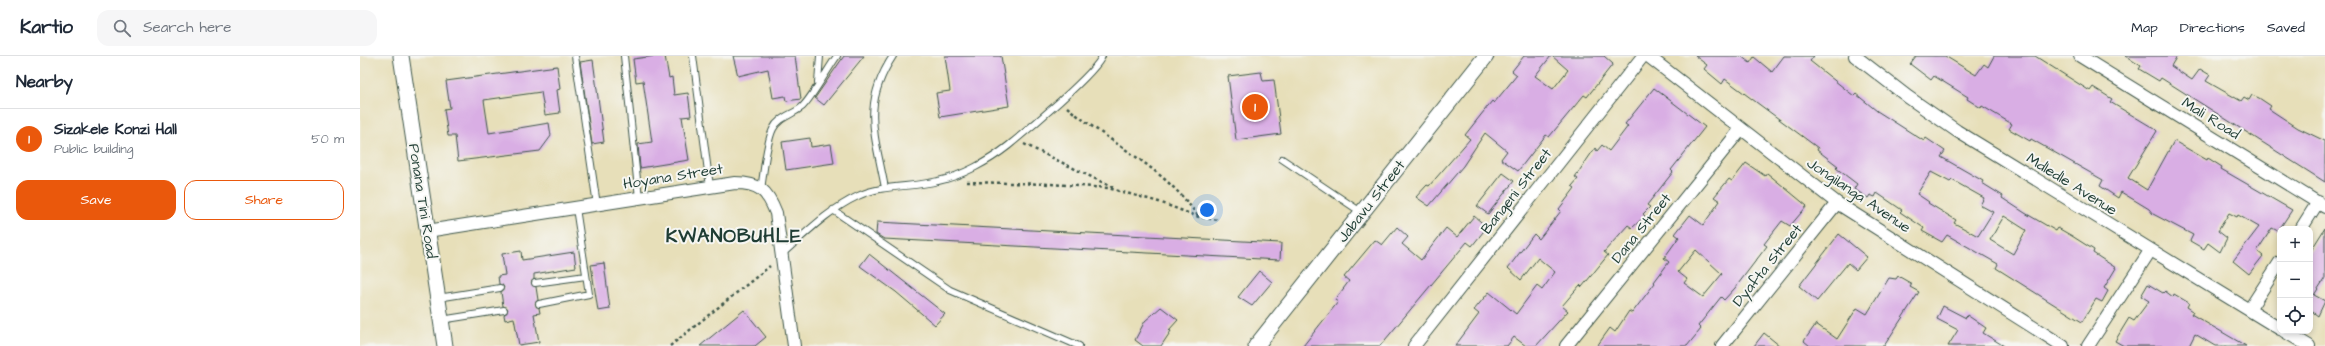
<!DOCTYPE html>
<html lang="en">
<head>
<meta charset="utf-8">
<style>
  body { margin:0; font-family:"Architects Daughter",sans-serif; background:#f6f6f7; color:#1f2937 }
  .controls { position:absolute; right:12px; bottom:12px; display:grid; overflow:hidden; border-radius:8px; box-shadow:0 2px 6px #0003 }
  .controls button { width:36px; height:36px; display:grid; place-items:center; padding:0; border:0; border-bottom:1px solid #e0e1e3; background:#fff; color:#1f2937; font:20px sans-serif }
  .you { position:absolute; left:847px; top:154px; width:14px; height:14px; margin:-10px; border:3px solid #fff; border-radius:50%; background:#1a73e8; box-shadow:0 0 0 6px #1a73e833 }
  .badge { display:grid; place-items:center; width:26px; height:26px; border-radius:50%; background:#ea580c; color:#fff; font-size:13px; font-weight:700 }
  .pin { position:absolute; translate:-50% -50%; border:2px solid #fff; box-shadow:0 1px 4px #0006 }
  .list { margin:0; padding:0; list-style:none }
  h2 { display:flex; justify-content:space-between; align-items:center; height:52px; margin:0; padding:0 16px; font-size:17px }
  h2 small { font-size:13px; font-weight:400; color:#747a83 }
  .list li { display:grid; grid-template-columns:26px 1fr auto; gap:12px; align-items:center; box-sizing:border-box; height:60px; padding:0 16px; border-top:1px solid #e0e1e3 }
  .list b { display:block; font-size:15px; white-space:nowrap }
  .list p { margin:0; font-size:13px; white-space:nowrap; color:#747a83 }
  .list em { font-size:13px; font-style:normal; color:#747a83 }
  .actions { display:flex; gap:8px; padding:12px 16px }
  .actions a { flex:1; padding:9px 0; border:1px solid #ea580c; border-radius:12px; text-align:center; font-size:14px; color:#ea580c }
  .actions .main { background:#ea580c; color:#fff }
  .icon { flex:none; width:22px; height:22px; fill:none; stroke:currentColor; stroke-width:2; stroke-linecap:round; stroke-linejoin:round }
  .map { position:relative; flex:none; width:1965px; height:290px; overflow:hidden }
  header { display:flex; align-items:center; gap:24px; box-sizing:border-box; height:56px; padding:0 20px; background:#fff; border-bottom:1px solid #e0e1e3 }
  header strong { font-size:19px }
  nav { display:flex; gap:22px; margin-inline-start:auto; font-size:14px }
  .search { width:280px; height:36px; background:#f6f6f7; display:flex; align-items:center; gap:10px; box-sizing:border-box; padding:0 14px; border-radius:12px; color:#747a83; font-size:15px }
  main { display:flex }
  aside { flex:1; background:#fff }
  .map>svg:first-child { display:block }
  .building { fill:#d9aee4; fill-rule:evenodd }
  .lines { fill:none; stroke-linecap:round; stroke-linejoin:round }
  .service-casing { stroke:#3d5548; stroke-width:8 }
  .minor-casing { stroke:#3d5548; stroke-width:14 }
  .tertiary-casing { stroke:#3d5548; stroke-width:17 }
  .path { stroke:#3d5548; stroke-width:2.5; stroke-dasharray:3 3; stroke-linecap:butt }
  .service { stroke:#fff; stroke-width:6 }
  .minor { stroke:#fff; stroke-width:12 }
  .tertiary { stroke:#fff; stroke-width:15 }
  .labels { text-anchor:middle; stroke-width:4; stroke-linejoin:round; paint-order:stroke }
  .street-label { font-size:15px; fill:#1f3d34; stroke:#f6f6f2 }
  .district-label { font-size:19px; font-weight:bold; letter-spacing:1px; fill:#1f3d34; stroke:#f6f6f2 }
</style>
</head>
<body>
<header>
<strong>Kartio</strong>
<div class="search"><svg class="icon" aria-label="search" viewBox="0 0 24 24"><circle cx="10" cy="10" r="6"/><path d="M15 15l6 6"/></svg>Search here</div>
<nav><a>Map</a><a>Directions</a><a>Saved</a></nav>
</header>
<main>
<aside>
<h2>Nearby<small></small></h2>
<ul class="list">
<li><span class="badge">1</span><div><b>Sizakele Konzi Hall</b><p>Public building</p></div><em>50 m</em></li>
</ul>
<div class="actions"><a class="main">Save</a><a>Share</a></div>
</aside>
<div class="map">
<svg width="1965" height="290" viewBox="0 0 1965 290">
  <rect width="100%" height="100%" fill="#f6f6f2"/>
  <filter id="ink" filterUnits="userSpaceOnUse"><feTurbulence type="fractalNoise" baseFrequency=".025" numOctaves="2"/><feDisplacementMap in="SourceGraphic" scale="8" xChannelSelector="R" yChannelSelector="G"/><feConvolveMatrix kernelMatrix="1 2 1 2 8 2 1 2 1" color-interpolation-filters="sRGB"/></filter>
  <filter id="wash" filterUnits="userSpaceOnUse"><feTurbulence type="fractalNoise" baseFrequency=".012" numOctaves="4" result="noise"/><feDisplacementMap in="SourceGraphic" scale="16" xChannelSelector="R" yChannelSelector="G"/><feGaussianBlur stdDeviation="0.9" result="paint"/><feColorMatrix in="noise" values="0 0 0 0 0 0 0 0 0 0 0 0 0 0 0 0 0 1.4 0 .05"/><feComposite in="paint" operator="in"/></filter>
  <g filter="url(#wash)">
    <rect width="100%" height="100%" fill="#e7dfb9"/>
    <g id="blocks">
      <path class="building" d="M295 0H305L309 22 312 21 314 39 328 37 331 60 322 61 329 104 280 112 278 88 292 86 283 25 276 26 273 3Z
        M373 0H435L441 43 426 45 425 40 413 42 408 13 378 20Z
        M484 0H504L464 49 455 42Z
        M585 0H641L649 50 580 61 576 37 590 35Z
        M1164 0H1191L1175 20 1193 33 1208 14 1192 0H1244L1253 8 1227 41 1224 39 1189 81 1186 79 1158 115 1141 103 1147 95 1125 77 1103 110 1069 150 1056 141 1067 129 1069 130 1110 83 1105 79 1132 45 1134 47 1157 19 1152 15Z
        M1335 0H1381L1390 7 1394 1 1412 16 1424 0H1454L1450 5 1494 40 1496 38 1517 55 1564 85 1566 82 1585 95 1581 101 1623 125 1622 127 1643 140 1642 142 1665 157 1696 175 1698 172 1712 180 1734 194 1733 197 1756 212 1744 232 1748 235 1742 246 1736 243 1722 266 1636 212 1638 208 1610 192 1587 179 1582 186 1562 175 1564 172 1540 156 1542 154 1517 137 1515 141 1510 139 1508 142 1494 133 1497 128 1476 112 1478 110 1457 94 1458 92 1365 23 1362 28 1344 13 1347 9ZM1571 116 1590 126 1592 124 1624 142 1620 149 1633 156 1618 180 1594 167 1596 164 1568 147 1569 146 1557 138ZM1644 160 1666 174 1653 198 1630 184Z
        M1556 0H1585L1616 19 1624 8 1628 11 1634 0H1675L1730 35 1733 31 1752 43 1750 46 1795 73 1797 75 1768 122 1787 134 1814 85 1847 104 1848 102 1862 111 1861 113 1932 154 1918 175 1912 172 1897 195 1903 200 1889 218 1873 205 1899 171 1878 159 1877 161 1869 157 1858 175 1867 182 1860 196 1848 187 1844 193 1830 185 1833 179 1793 158 1789 153 1761 136 1758 142 1740 130 1743 124 1671 83 1670 85 1649 73 1652 68 1622 50 1621 52 1607 43 1608 41 1574 20 1571 24 1550 8Z
        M1765 0H1817L1811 10 1832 24 1840 13 1850 19 1846 25 1881 45 1884 41 1889 44 1892 39 1899 42 1911 50 1909 53 1938 72 1965 85V126L1801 22 1799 25 1779 13 1781 10Z
        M233 4 244 86 232 88 220 6Z
        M197 10 200 33 197 34 200 57 185 59 181 36 124 44 129 77 189 67 191 80 180 95 98 105 95 80H88L84 53 90 52 86 25Z
        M901 16 903 25 914 24 921 78 876 84 868 20Z
        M1294 32 1345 71 1311 114 1313 116 1287 149 1290 151 1283 158 1285 160 1272 172 1268 169 1244 196 1248 199 1222 231 1220 229 1202 250 1208 255 1176 290H1166L1154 281 1147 290H1095L1119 258 1114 254 1129 236 1156 258 1177 230 1182 234 1195 216 1178 202 1161 224 1148 212 1174 178 1179 183 1201 155 1199 153 1215 132 1212 130 1218 123 1215 121 1235 92 1237 95 1242 89 1249 95 1268 70 1265 68Z
        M450 82 451 91 471 88 474 107 426 114 422 86Z
        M1386 107 1405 120 1407 117 1447 150 1430 170 1422 165 1404 188 1407 190 1375 232 1364 244 1361 241 1338 270 1341 273 1327 290H1237L1250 272 1255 276 1269 255 1272 257 1295 227 1294 226 1309 206 1304 202 1319 181 1315 178 1330 159 1343 169 1360 145 1354 141 1369 123 1372 125ZM1336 194 1362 218 1343 241 1324 227 1327 223 1318 216Z
        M1143 117 1154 125 1128 158 1117 150Z
        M1114 160 1127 171 1112 190 1107 186 1020 290H943L978 246 975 244 989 225 984 221 1015 184 1022 189 1037 171 1048 181 1042 188 1061 204 1086 172 1097 181Z
        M517 166 921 187 920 204 524 183 516 178Z
        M1965 172V222L1954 239 1965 245 1958 260 1950 254V196Z
        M1479 178 1507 201 1496 214 1488 207 1457 245 1439 230Z
        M161 195 162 204 214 196 216 211 174 218V223L171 227 176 231 178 244 175 248 179 252 180 257 174 258 179 286 159 289 154 262 145 264 144 259 148 253 143 250 141 236 144 231 139 228 138 220 145 219 142 198Z
        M509 198 585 258 575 269 536 236 500 210Z
        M244 207 250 253 238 255 231 209Z
        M899 215 912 226 892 250 878 241Z
        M1538 220 1552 228 1550 231 1559 236 1524 290H1450L1444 285 1456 268 1477 283 1497 252 1507 258 1529 222 1536 223Z
        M1788 228 1803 237 1805 235 1813 241 1814 238 1829 247 1827 251 1833 255 1831 258 1886 290H1855L1835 278 1829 290H1764L1755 285 1769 262 1774 265 1789 245 1781 240Z
        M1583 250 1606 262 1607 259 1626 272 1623 277 1644 290H1588L1598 274 1577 263Z
        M801 251 818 264 809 274 811 275 801 290H783L775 284 785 265Z
        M384 254 406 281 395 290H340Z
        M1404 277 1420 290H1394Z"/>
    </g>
  </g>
  <g filter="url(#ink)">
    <use href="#blocks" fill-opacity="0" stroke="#3d5548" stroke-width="1"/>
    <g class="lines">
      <g class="service-casing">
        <path id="service" d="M215 0 237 149
          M264 0 279 142
          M333 0 350 131
          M458 26 460 0
          M922 103 1001 156
          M525 132C515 78 501 49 533 0
          M401 133C404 116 406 87 413 73 419 61 432 59 442 51 451 43 469 11 477 0
          M473 154 590 234 719 290
          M421 199C445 178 468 154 498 140 523 128 551 132 578 125 602 120 629 105 648 90 664 77 738 15 742 0
          M175 227 226 220
          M78 242 140 232
          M179 248 229 238 216 152
          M81 264 144 254"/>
      </g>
      <g class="minor-casing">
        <path id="minor" d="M1288 0 1477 147 1703 290
          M1495 0 1548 41 1597 75 1920 273
          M1720 0 1965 151
          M1941 173 1958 146
          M67 175 375 127C399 127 407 134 416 157L434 290
          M1889 254 1920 206
          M1924 275 1949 290
          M1054 290 1283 0
          M1206 290 1380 74
          M1362 290 1477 147
          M1728 290 1790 195"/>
      </g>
      <g class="tertiary-casing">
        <path id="tertiary" d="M41 0 85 290
          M896 290 1126 0"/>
      </g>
      <path class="path" d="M707 51C741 80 786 103 817 135 825 143 832 152 839 161
        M664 88 754 132
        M607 126 691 128 748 132 799 146 839 161 858 164
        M310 290 410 210"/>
      <use href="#service" class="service"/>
      <use href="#minor" class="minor"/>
      <use href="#tertiary" class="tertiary"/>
    </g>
  </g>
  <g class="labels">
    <g class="street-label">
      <text transform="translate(1851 62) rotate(32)" y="5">Mali Road</text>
      <text transform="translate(313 120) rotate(-9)" y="5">Hoyana Street</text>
      <text transform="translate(1712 128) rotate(32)" y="5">Mdledle Avenue</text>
      <text transform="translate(1156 135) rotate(-52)" y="5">Bangeni Street</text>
      <text transform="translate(1499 139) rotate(34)" y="5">Jongilanga Avenue</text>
      <text transform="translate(63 145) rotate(81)" y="5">Ponana Tini Road</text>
      <text transform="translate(1011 145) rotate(-52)" y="5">Jabavu Street</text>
      <text transform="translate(1281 172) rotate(-51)" y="5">Dana Street</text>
      <text transform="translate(1407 209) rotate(-51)" y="5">Dyafta Street</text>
    </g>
    <g class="district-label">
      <text x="374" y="186">KWANOBUHLE</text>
    </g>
  </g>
</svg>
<div class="controls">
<button>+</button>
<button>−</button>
<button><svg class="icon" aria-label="locate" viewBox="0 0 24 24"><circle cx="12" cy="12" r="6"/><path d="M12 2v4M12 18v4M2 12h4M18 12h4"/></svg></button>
</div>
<div class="you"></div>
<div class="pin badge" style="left:895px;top:51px">1</div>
</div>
</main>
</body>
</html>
